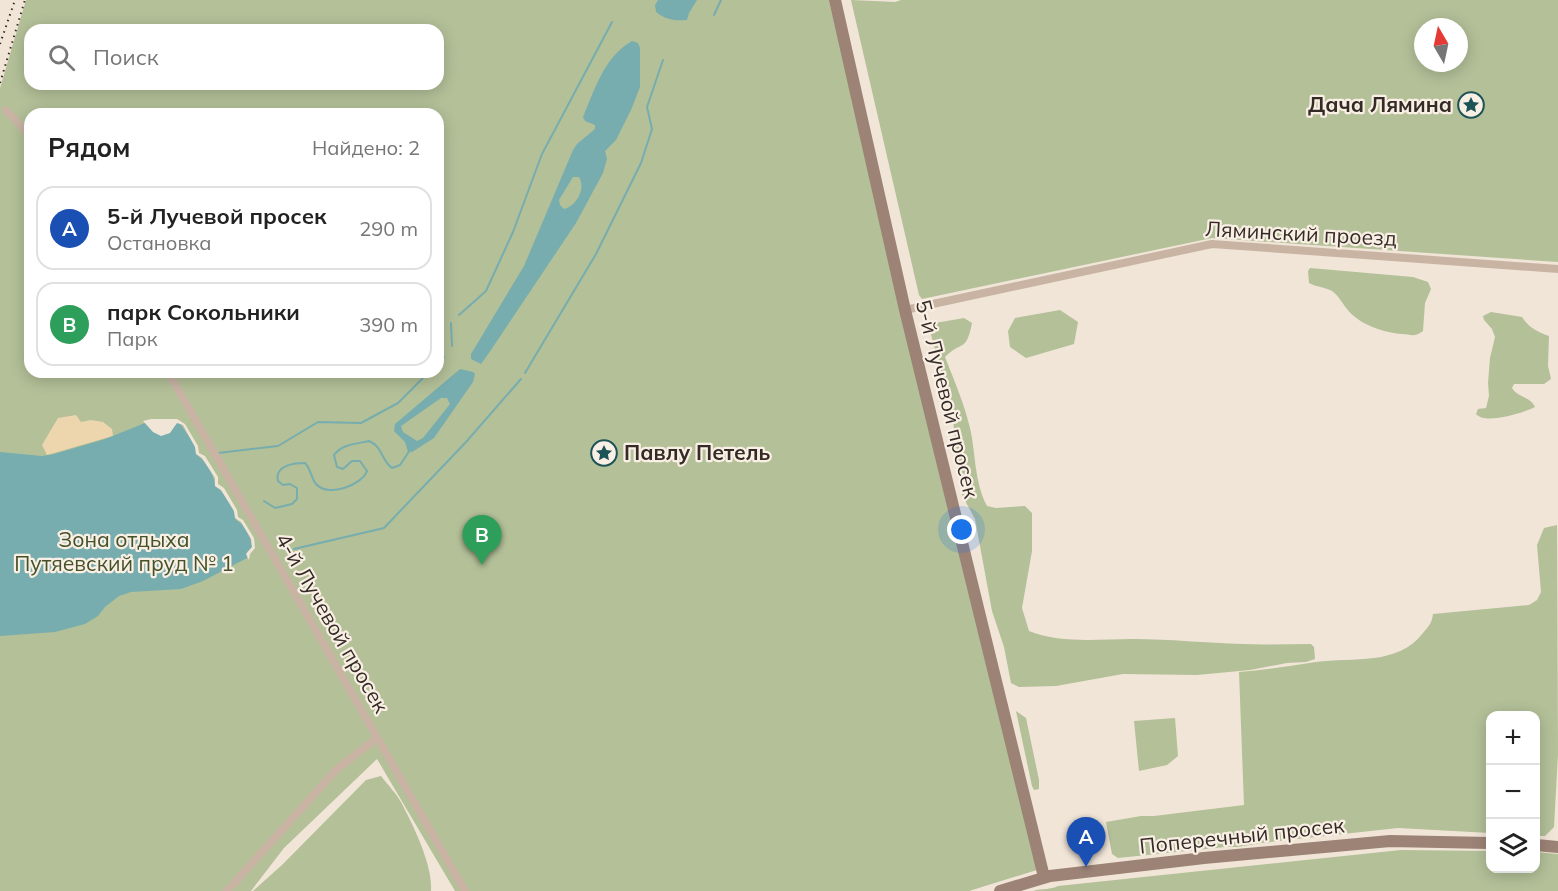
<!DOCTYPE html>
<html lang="ru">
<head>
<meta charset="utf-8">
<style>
  body { margin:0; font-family:Mulish,sans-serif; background:#f2f2f2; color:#222 }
  .controls { position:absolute; right:18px; bottom:18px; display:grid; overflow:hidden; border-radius:12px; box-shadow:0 3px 15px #0003 }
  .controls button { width:54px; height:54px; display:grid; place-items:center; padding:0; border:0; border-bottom:2px solid #e0e0e0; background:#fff; color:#222; font:30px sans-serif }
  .compass { position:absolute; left:1414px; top:18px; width:54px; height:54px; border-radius:50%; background:#fff; box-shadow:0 3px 15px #0003; rotate:351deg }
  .you { position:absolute; left:962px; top:530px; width:21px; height:21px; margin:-15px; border:4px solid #fff; border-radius:50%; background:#1a73e8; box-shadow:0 0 0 9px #1a73e833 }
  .badge { display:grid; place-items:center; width:39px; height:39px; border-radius:50%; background:#1c5356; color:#fff; font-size:20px; font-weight:700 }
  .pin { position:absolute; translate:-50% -50px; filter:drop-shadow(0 2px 3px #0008) }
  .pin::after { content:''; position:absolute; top:32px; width:21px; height:18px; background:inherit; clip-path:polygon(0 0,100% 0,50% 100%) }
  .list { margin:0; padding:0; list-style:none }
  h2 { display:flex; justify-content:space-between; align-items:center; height:78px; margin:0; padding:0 24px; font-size:26px }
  h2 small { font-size:20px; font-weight:400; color:#767676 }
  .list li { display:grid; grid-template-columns:39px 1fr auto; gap:18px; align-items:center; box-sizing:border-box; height:84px; margin:0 12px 12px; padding:0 12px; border:2px solid #e0e0e0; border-radius:18px }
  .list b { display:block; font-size:22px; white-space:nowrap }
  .list p { margin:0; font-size:20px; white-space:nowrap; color:#767676 }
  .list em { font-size:20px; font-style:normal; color:#767676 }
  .icon { flex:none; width:33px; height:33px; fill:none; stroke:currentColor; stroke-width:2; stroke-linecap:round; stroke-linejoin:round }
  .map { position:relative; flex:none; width:1558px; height:891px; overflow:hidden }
  .search { position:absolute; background:#fff; box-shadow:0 3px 15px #0003; left:24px; top:24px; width:420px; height:66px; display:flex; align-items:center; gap:15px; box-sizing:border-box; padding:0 21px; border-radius:18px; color:#767676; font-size:22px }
  .panel { position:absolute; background:#fff; box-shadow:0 3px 15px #0003; left:24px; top:108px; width:420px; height:270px; border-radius:18px }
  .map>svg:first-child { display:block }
  .green { fill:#b3c098; fill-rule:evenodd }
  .sand { fill:#edd6ae }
  .water { fill:#77adae; fill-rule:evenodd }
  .pier { fill:#f1e5d8 }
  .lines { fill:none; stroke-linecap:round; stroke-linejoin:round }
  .stream { stroke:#77adae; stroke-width:2 }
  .street { stroke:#c9b4a4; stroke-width:8 }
  .secondary { stroke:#9c8376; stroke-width:12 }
  .rail { stroke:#342a26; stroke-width:2; stroke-dasharray:1.5 4.5; stroke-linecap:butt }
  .labels { text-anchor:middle; stroke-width:4.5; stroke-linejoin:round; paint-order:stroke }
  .poi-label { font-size:21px; font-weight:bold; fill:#342a26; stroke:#f9efe4; text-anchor:end }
  .street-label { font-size:21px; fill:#342a26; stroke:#f9efe4 }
  .park-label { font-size:21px; fill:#44522a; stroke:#f9efe4 }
</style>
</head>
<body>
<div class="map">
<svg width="1558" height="891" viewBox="0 0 1558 891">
  <rect width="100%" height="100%" fill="#f1e5d8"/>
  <path class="green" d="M26 0H829L1037 870 969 891H455L377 759 284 848 251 891H0V88ZM30 30H438V84H30ZM30 114H438V372H30Z
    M851 0 895 2 901 0H1558V262L1212 238 922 299 919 295ZM1423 27H1459V63H1423Z
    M1310 268 1413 277 1428 282 1431 289 1425 303 1423 331C1414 338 1410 334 1402 334 1384 333 1358 324 1347 309 1342 303 1339 296 1332 291 1325 287 1316 287 1309 283L1308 271Z
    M1060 310 1078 322 1074 344 1026 358 1010 347 1008 331 1015 318Z
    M1491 312 1522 317C1528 327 1538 332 1549 336L1548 366 1551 379 1544 384H1514L1512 388C1518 398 1530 396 1535 407 1523 413 1485 425 1476 414L1478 409 1486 408 1489 396 1488 383 1490 358 1495 337 1492 329 1484 320 1483 316Z
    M964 318 972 323C966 353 962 340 945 357 954 380 964 403 970 428 976 454 974 481 987 506L996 508 1025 506 1032 513V551L1022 608 1029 631C1061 644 1099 639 1133 639 1170 639 1206 643 1242 644 1265 645 1288 644 1311 644L1314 647 1315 659 1306 662 1287 663 1250 670 1197 675 1123 674 1056 686 1019 687 1011 683 1004 647 992 611 975 519 962 495 952 412 930 331 935 323Z
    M1557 525 1558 754 1554 827 1545 836H1536V716H1490V833L1398 828 1262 843 1237 847H1225L1118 858 1112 854 1106 822 1141 816H1154L1244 805 1239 672C1265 670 1291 666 1316 662 1353 657 1398 666 1423 633 1429 626 1432 623 1433 614L1529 605 1537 600 1541 592 1537 545 1544 528Z
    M1016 711 1026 718 1039 780V789L1034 790 1032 786Z
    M1175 718 1178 756 1167 765 1139 771 1134 721Z
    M381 776C387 784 396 793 401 802 413 825 433 865 431 891H253L282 865 366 780Z
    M1401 850 1490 851V868H1536V852L1558 854V891H1033C1042 888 1051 890 1058 886Z"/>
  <path class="sand" d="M76 415 81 422 91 420 103 422 112 429 113 436 47 455 42 445 58 418Z"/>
  <path class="water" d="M658 0H697L689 13 687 20C675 21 666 20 656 12L655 5Z
    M632 41 638 43 640 48V87L631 110 616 140 605 151 607 159 603 173 576 223 491 350 481 364 471 359V354L524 266 573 150 577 144 595 129V125L585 121 583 117C595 89 604 57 632 41ZM573 177H579C586 189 577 205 564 209L560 205 559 200Z
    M460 369 473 372 475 374 473 382 434 438 412 452H408L405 442 394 431 395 424ZM441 398H447L450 404 423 438 417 441 403 432 401 426Z
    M179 422 196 447V454C206 462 214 473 215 486 226 493 234 508 236 520 245 524 252 538 252 547L247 552V558L203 581 181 589 131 592 119 596 105 607 98 616 85 624 55 632 0 636V452L42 456 54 454 105 439 145 423Z"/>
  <path class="pier" d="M151 419H177L185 424 198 446 199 453 205 456 218 477V484L224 488 237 510 238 517 243 520 254 538 255 548 250 554 249 560 246 554 252 547 251 539 241 522 235 518 234 511 221 490 215 486V478L202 458 196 454 195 447 183 425 177 423 170 433 161 436 153 432 143 421Z"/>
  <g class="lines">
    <path class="stream" d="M714 15 721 0
      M459 315 486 291 513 232 542 154 612 22
      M451 323 452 346
      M438 363 444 357
      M525 373 596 254 641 163 652 129 647 107 663 60
      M218 453 278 446 318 422 361 423 398 403 429 372
      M264 501 275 508 292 504 297 499V488L290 484 283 485 278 481C274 466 293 463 305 463 311 469 311 478 316 484 328 498 362 485 367 471L360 461H352L343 469 337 467 334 455C342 444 356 444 369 441 383 447 381 460 392 468L400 465 410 450
      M294 549 384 528 466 442 521 379"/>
    <path class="street" d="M6 110 30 136
      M905 310 1212 244 1558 269
      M168 372 465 891
      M227 891 337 769 377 738"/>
    <path class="secondary" d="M835 0 905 310 1044 877
      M1536 845 1558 847
      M1000 891 1050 876 1204 858 1390 841 1490 843"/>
    <path class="rail" d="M0 44 15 0
      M0 83 25 0"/>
  </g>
  <defs>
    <g id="sight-ring" transform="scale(1.35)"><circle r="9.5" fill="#f9efe4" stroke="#1c5356" stroke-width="1.5"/><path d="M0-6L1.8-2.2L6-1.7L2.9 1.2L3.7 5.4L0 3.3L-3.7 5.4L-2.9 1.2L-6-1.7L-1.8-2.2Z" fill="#1c5356"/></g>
  </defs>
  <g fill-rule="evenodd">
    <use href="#sight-ring" x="1471" y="105"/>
    <use href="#sight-ring" x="604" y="453"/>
  </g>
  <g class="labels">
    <g class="poi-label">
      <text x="1452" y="112">Дача Лямина</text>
      <text x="624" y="460" text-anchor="start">Павлу Петель</text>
    </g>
    <g class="street-label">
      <text transform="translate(1301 234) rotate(3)" y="7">Ляминский проезд</text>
      <text transform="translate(947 399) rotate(76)" y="7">5-й Лучевой просек</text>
      <text transform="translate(332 623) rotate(60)" y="7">4-й Лучевой просек</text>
      <text transform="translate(1242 836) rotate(-6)" y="7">Поперечный просек</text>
    </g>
    <g class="park-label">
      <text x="124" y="547">Зона отдыха<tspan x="124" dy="24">Путяевский пруд № 1</tspan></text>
    </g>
  </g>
</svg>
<div class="controls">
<button>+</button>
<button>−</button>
<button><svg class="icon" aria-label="layers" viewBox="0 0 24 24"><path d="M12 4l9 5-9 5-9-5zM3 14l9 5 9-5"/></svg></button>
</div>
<svg class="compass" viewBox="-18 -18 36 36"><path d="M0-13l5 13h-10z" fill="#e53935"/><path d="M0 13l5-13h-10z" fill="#767676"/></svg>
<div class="you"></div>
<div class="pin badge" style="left:1086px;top:867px;background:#1a4fb4">A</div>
<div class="pin badge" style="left:482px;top:565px;background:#2e9e5b">B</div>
<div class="search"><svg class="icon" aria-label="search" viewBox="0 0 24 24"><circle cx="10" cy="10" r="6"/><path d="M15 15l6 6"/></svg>Поиск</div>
<section class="panel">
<h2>Рядом<small>Найдено: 2</small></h2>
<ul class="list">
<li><span class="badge" style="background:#1a4fb4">A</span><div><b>5-й Лучевой просек</b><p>Остановка</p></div><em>290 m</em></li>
<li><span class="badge" style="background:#2e9e5b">B</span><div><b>парк Сокольники</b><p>Парк</p></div><em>390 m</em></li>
</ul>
</section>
</div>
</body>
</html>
